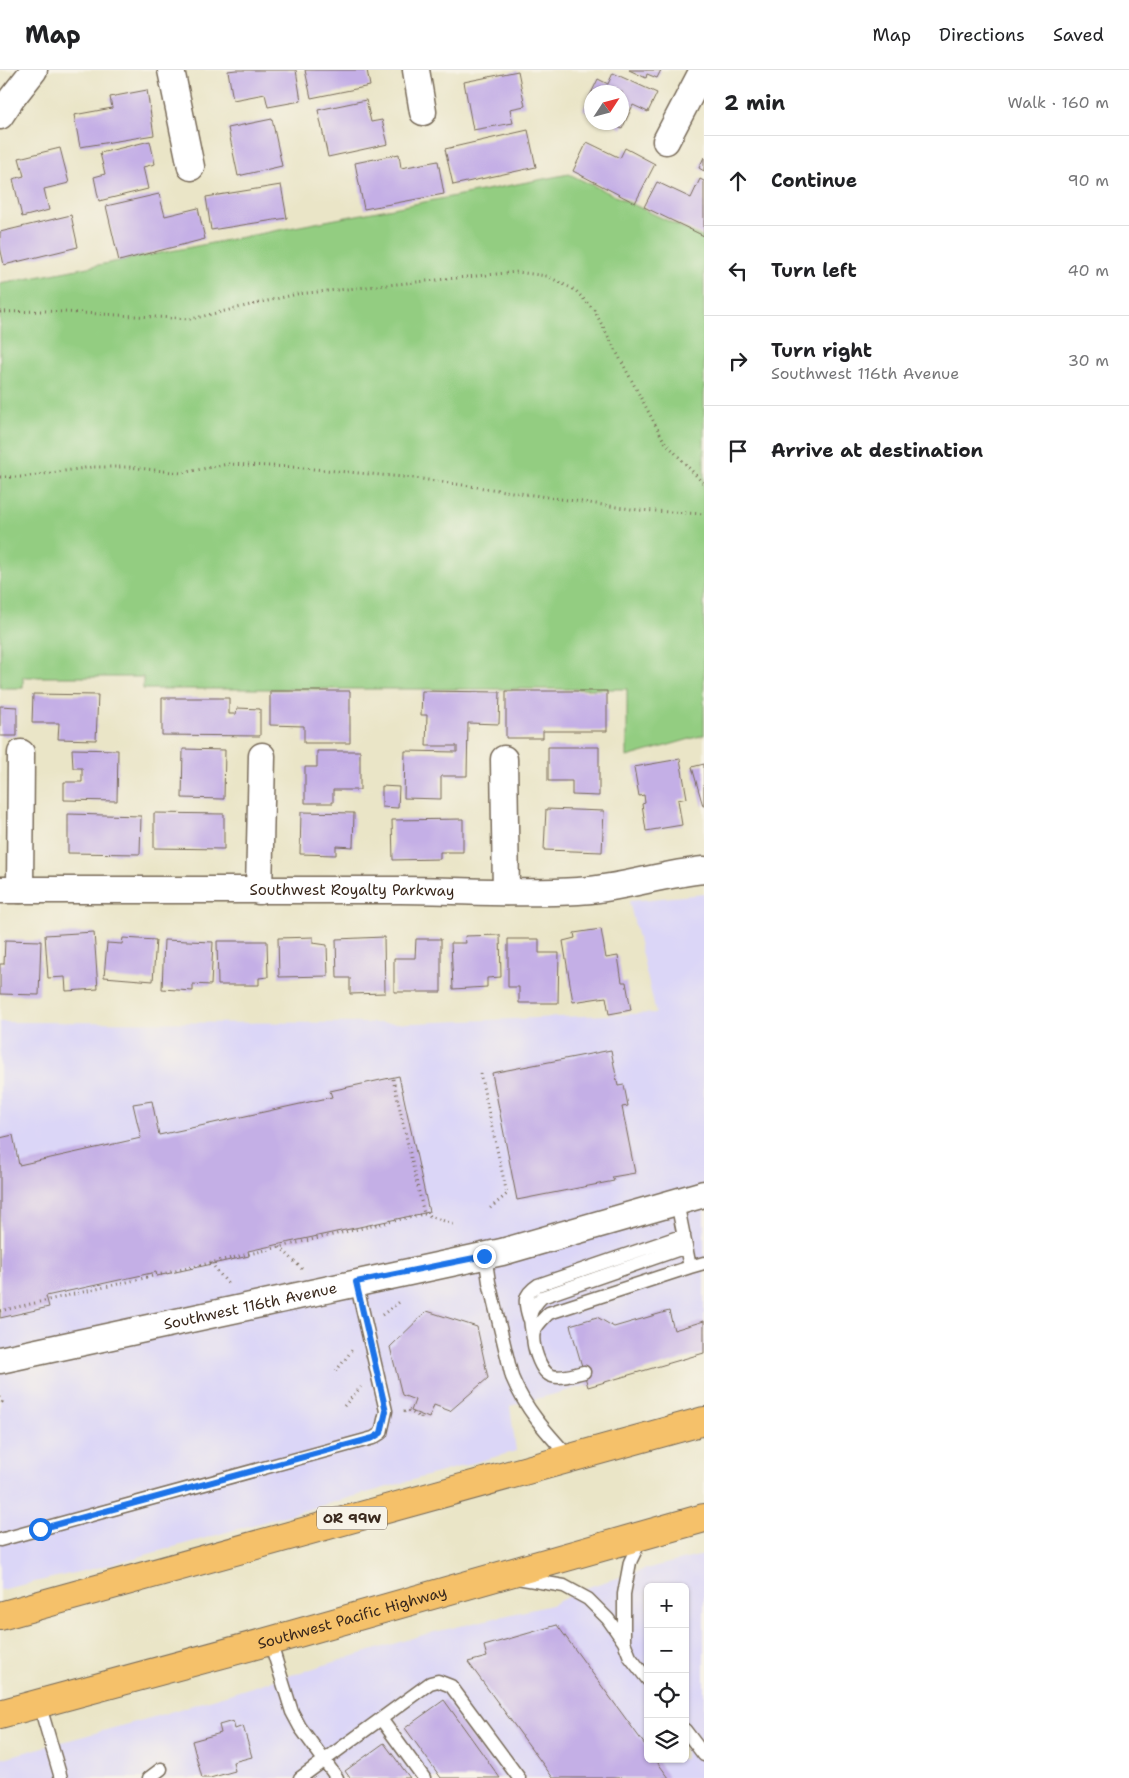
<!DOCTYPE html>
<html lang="en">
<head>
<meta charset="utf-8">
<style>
  body { margin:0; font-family:"Shantell Sans",sans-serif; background:#f6f6f6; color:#202124 }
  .controls { position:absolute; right:15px; bottom:15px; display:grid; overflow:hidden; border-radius:8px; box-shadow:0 1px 4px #0004 }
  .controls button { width:45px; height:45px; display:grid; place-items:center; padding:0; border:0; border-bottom:1px solid #e0e0e0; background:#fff; color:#202124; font:25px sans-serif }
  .compass { position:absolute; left:584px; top:15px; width:45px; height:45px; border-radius:50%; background:#fff; box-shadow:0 1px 4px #0004; rotate:54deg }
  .stop { position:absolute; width:15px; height:15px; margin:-11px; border:4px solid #1a73e8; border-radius:50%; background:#fff }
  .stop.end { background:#1a73e8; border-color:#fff; box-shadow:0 1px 5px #0008 }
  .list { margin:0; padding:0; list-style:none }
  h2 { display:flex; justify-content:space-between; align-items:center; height:65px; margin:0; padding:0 20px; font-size:21px }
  h2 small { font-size:16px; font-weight:400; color:#757577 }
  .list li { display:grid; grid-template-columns:32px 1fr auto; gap:15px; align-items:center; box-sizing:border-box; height:90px; padding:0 20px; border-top:1px solid #e0e0e0 }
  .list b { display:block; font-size:19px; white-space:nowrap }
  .list p { margin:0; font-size:16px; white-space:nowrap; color:#757577 }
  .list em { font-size:16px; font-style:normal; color:#757577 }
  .icon { flex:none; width:28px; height:28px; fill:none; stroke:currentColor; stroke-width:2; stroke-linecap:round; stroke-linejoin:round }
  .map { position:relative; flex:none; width:704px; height:1708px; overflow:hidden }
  header { display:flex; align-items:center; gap:30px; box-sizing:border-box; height:70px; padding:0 25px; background:#fff; border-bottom:1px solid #e0e0e0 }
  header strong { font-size:24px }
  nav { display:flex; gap:28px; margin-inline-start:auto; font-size:18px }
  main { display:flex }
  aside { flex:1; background:#fff }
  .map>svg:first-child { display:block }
  .built { fill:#dbd6f7; fill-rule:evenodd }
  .green { fill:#93cd81; stroke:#677c50 }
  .building { fill:#c4afe6 }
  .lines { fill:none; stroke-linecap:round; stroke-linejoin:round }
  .service-casing { stroke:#786b59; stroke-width:15 }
  .minor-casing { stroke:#786b59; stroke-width:29 }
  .trunk-casing { stroke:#786b59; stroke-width:30 }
  .path { stroke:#786b59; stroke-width:3; stroke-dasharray:1 4; stroke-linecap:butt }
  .service { stroke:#fff; stroke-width:12 }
  .minor { stroke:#fff; stroke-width:26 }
  .trunk { stroke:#f5c16b; stroke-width:28 }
  .route { stroke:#1a73e8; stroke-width:6 }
  .labels { text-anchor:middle; stroke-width:4; stroke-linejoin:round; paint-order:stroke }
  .shield { fill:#f7f3e8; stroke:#73665b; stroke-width:1 }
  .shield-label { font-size:14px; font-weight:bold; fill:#3b2a1e }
  .street-label { font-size:15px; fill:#3b2a1e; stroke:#f7f3e8 }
</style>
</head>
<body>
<header>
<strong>Map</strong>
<nav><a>Map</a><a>Directions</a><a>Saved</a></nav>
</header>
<main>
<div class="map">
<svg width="704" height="1708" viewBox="0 0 704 1708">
  <rect width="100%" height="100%" fill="#f7f3e8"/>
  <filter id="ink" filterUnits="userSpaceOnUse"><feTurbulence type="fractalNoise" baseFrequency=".02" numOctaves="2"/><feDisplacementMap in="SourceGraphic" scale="10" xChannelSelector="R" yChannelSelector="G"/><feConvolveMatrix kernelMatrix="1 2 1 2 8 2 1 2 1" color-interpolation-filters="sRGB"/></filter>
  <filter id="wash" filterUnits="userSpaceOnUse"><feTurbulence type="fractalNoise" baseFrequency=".0096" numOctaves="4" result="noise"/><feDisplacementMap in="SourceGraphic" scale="20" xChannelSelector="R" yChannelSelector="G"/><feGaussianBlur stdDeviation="1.12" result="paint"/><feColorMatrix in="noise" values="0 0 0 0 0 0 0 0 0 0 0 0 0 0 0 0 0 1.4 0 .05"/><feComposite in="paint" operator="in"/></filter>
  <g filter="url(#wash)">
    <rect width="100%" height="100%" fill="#eae5c7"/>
    <path class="built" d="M704 824V1284L510 1336 516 1381 113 1494 0 1520V952L414 953 656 943 629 831Z
      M704 1485V1708H0V1689L150 1648 426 1564 551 1535 591 1516 656 1496ZM648 1517H685V1689H648Z"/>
    <path class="green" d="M569 104 704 168V665L627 687V619H143V607H23V618H0V214Z"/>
    <g id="blocks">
      <path class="building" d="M236 0H296L301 31 268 37 265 24 233 30 228 1Z
        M305 0H367L370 16 311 28Z
        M629 0H661L657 8 647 4 646 8Z
        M518 1 525 36 510 39 513 53 473 60 464 12Z
        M613 3 657 23 648 42 633 35 622 59 609 52H622V22H592V44L583 40 598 9 608 14Z
        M147 20 154 65 80 77 74 45 112 38 110 27Z
        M366 30 371 52 382 50 388 74 328 87 318 40Z
        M272 49 282 96 238 106 228 58Z
        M528 60 536 97 453 115 445 79Z
        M150 71 155 94 143 97 148 119 99 131 94 107 105 104 100 83Z
        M587 72 620 88 625 78 655 94 635 133 573 101Z
        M60 78 69 113 44 119 49 140 22 147 13 109 24 106 19 88Z
        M399 84 401 98 438 91 444 124 364 139 355 93Z
        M704 87V101L699 98Z
        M700 109 704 111V166L644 137 657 112 691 128Z
        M281 115 287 148 211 160 206 127Z
        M159 124 165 146 198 138 205 169 119 191 106 136Z
        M71 145 78 177 4 195 0 177V162Z
        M270 621H350V673H304V656L270 655Z
        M422 621 500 622 499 654 468 653 467 706H441V729L404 728 405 681 457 682V676H426L427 645H421Z
        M506 621H607V661H543V668H506Z
        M33 624 98 625 96 670 58 669 59 653H32Z
        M162 628H229V644H236L237 638 260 639V666L162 665Z
        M0 636 17 637V666H0Z
        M548 677H599V726L572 725V711H548Z
        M72 679 118 680 117 731 64 730V712H82V698H73Z
        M183 679 225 680 224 729 182 728Z
        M317 681H360V720H333V733H305V697H317Z
        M680 689 687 728 678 730 682 755 646 761 642 734 645 733 644 725 639 726 634 697Z
        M704 694V736H703L692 697Z
        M382 716 399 717 398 738 382 737Z
        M546 739 604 741 602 782 544 780Z
        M301 742 354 743 353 777 336 776V785L300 784Z
        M154 743 224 744V779L154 778Z
        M68 744 141 746 140 784 68 783Z
        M463 749V782H440V789L393 790 392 750Z
        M601 859 606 888 618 886 622 912H626L631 940 609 944 606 927 573 932 563 871 575 868 574 863Z
        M94 862 98 919 66 921 65 907 48 908 45 865Z
        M500 865 501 907 487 908V917L453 919 451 873H466L465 866Z
        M313 867V873L327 875 328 906 279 907 278 868Z
        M384 867 385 923 350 924V908H337L336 869Z
        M123 868 156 870 153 911 104 907 107 873 122 874Z
        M416 869H441V922H394V888H415Z
        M508 869H539V883H559L558 933H519V917H508Z
        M5 870 41 871 39 925 0 924V894H4Z
        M164 870 213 872 211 915 193 914V921L162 919Z
        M217 871H267L268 907 259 908V915H218Z
        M611 980 618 1016 624 1015 628 1036 622 1037 635 1103 612 1107 614 1111 517 1130 492 1003Z
        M399 1006 429 1142 248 1181 249 1186 157 1206 156 1202 46 1226 49 1237 0 1248V1068L13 1065 19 1095 141 1068 133 1034 152 1031 159 1065 332 1027 330 1021Z
        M427 1241 477 1257 488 1308 450 1341 434 1335 429 1348 411 1341 415 1330 402 1325 390 1277Z
        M669 1241 674 1260 704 1251V1283L588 1317 570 1255 597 1247 614 1257Z
        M557 1555 648 1679V1689H655L669 1708H553L468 1592 487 1587 484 1576Z
        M444 1630 500 1708H441L405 1658Z
        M233 1651 235 1659 243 1656 252 1687 233 1692 235 1701 210 1708H202L192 1671 221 1663 219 1655Z
        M384 1673 410 1708H350L345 1701Z"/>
    </g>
  </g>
  <g filter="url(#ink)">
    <use href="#blocks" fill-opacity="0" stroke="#786b59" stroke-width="1"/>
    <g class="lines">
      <g class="service-casing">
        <path id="service" d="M677 1132 690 1197 704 1193
          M485 1185 489 1212 512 1307C525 1339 547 1363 570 1388
          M529 1248C524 1232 523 1225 538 1215L684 1165
          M533 1268C529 1248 527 1242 542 1227L686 1177
          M584 1302C574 1304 562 1309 552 1306 540 1303 531 1273 534 1262 537 1254 543 1249 549 1243L690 1197
          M0 1470 373 1368 381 1363 386 1341 356 1212
          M517 1508 564 1516 588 1529 608 1549 624 1572 630 1587 648 1610
          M270 1571 292 1642 300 1657 337 1708
          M624 1572V1524L630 1492 642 1467
          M39 1633 61 1708
          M381 1649 424 1708
          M685 1660 704 1685
          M149 1708 161 1699
          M300 1708 430 1613 438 1611 451 1616 519 1708"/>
      </g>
      <g class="minor-casing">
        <g id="minor">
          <path d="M171 0 191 97"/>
          <path d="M416 0 423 42"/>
          <path d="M0 46 12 28 34 0"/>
          <path d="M666 71 703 0"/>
          <path d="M504 689 506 822"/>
          <path id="s1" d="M0 820C133 820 267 820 400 820 459 820 519 825 578 821 620 819 661 804 704 800"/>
          <path d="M20 820 21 683"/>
          <path d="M259 821 262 686"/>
          <path id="s2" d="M0 1290 502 1182 704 1124"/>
        </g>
      </g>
      <g class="trunk-casing">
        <g id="trunk">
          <path d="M0 1546 704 1351"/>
          <path id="s3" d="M0 1644 270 1571 704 1448"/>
        </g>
      </g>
      <path class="path" d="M0 242 45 241 191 249 297 224 517 202 547 206 575 220 594 240 664 371 704 414
        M0 407H23L92 397H129L181 403 228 394 292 397 414 408 638 440 704 444
        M480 1003 507 1124 488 1140
        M393 1009 424 1144
        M280 1177 302 1199
        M211 1193 228 1214
        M0 1241 424 1144 453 1154
        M382 1245 401 1231
        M336 1301 353 1279
        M0 1327 2 1332 0 1333
        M344 1336 361 1317
        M404 1342 408 1340 421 1348V1345"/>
      <use href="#service" class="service"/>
      <use href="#minor" class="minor"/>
      <use href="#trunk" class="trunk"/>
    </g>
  </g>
  <g class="lines" filter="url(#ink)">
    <path class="route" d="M40 1459 373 1368 381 1363 386 1341 356 1212 484 1186"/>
  </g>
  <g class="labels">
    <rect class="shield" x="317" y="1436.5" width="70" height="23" rx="4"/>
    <g class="shield-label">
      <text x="352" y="1453">OR 99W</text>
    </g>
    <g class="street-label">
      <text dy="5" stroke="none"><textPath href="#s1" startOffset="352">Southwest Royalty Parkway</textPath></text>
      <text dy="5" stroke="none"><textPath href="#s2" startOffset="256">Southwest 116th Avenue</textPath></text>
      <text dy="5" stroke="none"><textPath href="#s3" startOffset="365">Southwest Pacific Highway</textPath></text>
    </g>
  </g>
</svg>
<div class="controls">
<button>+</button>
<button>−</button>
<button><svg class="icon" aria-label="locate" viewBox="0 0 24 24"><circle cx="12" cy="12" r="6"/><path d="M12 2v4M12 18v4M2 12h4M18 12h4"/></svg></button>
<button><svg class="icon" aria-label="layers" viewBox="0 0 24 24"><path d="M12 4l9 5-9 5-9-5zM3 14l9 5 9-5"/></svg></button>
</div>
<svg class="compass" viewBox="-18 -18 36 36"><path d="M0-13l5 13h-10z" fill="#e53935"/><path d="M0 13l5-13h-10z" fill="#757577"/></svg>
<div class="stop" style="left:40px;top:1459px"></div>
<div class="stop end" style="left:484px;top:1186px"></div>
</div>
<aside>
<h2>2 min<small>Walk · 160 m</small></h2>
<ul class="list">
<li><svg class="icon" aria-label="ahead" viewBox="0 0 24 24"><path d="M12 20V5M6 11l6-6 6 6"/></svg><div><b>Continue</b></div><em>90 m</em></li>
<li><svg class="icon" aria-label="left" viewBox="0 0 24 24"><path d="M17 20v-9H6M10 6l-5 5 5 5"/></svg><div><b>Turn left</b></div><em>40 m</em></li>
<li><svg class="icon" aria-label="right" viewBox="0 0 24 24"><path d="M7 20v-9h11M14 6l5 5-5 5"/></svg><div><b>Turn right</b><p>Southwest 116th Avenue</p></div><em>30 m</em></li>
<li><svg class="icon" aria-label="arrive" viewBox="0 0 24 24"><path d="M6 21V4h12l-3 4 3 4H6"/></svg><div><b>Arrive at destination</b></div></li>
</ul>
</aside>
</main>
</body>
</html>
